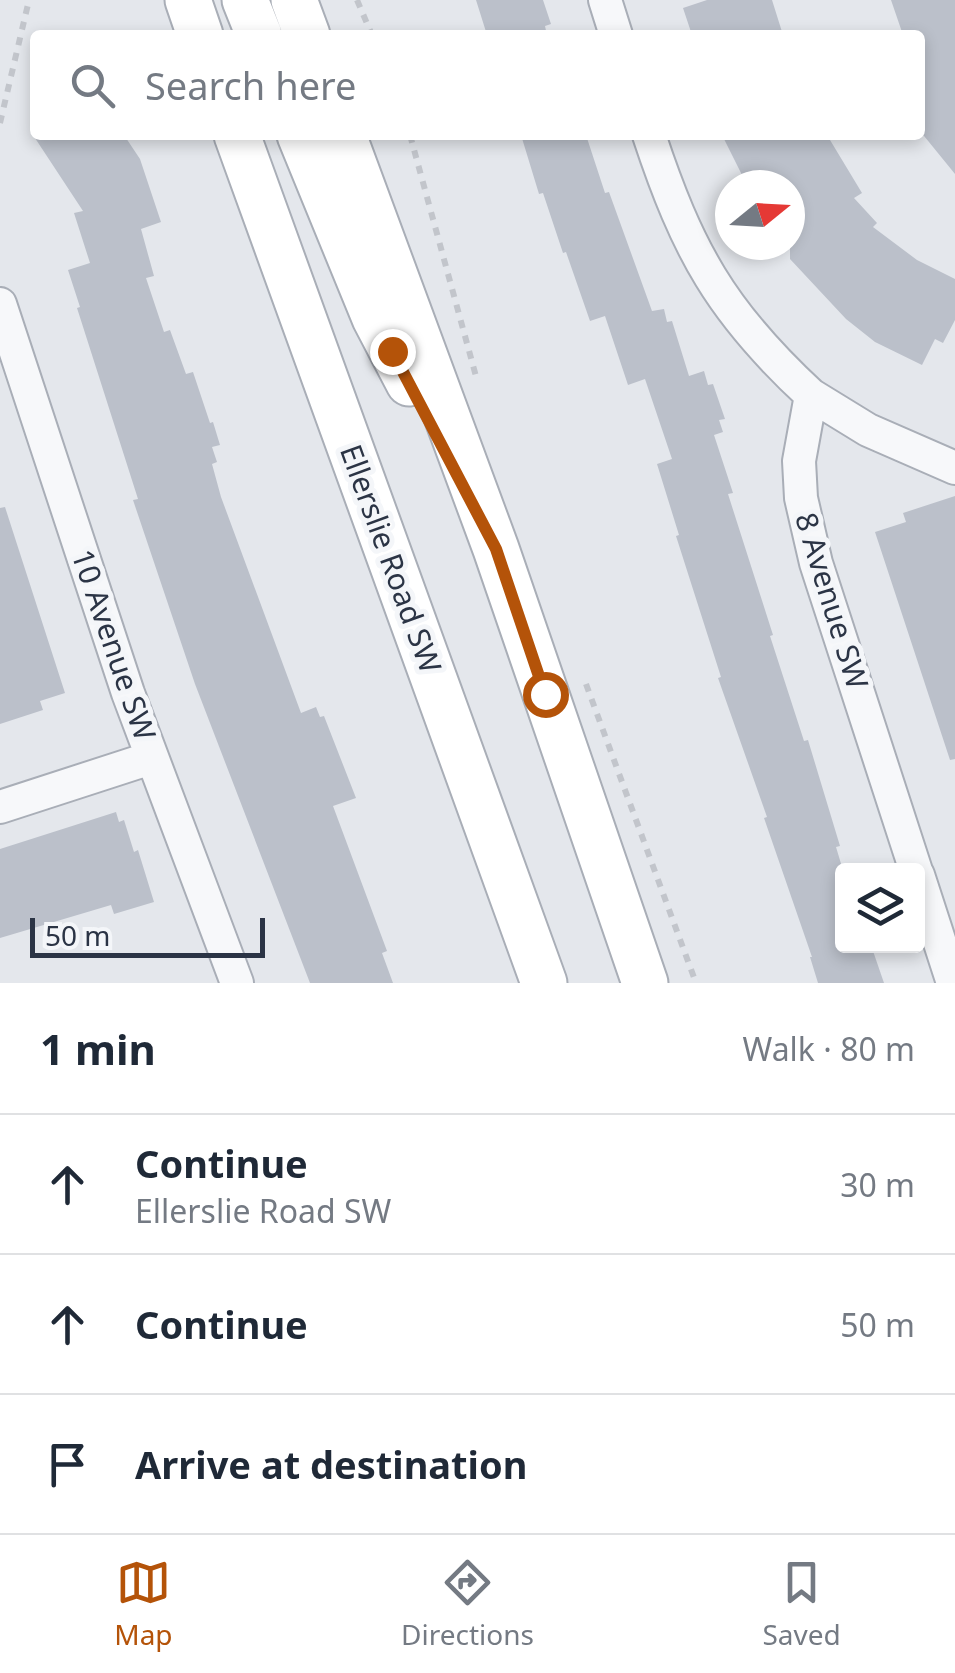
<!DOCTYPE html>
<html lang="en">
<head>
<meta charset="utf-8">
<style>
  body { margin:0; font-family:"Noto Sans",sans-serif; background:#f2f2f3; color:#1f2937 }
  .controls { position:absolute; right:30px; bottom:30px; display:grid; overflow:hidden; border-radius:10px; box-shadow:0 5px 15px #0003 }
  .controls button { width:90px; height:90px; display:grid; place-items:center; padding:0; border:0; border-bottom:2px solid #e0e1e3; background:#fff; color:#1f2937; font:50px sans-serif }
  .compass { position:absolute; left:715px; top:170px; width:90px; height:90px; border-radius:50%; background:#fff; box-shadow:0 5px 15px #0003; rotate:72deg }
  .scale { position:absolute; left:30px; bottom:25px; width:235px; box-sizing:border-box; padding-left:10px; border:5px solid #2b3445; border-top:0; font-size:28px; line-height:35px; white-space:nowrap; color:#2b3445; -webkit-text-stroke:8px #f4f6f9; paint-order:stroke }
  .stop { position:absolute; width:30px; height:30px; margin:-22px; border:8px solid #b45309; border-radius:50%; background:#fff }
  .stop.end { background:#b45309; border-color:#fff; box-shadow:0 2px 10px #0008 }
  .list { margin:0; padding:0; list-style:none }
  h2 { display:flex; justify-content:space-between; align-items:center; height:130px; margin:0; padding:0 40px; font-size:42px }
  h2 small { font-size:32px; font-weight:400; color:#747a83 }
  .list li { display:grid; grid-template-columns:65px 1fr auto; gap:30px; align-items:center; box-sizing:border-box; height:140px; padding:0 40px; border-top:2px solid #e0e1e3 }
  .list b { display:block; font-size:38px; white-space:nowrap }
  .list p { margin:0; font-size:32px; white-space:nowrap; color:#747a83 }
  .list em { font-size:32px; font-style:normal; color:#747a83 }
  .icon { flex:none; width:55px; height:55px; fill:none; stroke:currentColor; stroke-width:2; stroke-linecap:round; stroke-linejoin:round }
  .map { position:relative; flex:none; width:955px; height:983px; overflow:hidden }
  .search { position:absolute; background:#fff; box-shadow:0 5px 15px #0003; left:30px; right:30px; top:30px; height:110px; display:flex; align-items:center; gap:25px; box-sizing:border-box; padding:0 35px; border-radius:10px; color:#747a83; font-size:38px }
  .sheet { height:550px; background:#fff }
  nav { display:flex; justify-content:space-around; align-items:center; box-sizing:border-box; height:140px; border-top:2px solid #e0e1e3; background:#fff; font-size:28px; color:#747a83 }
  nav a { display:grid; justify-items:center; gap:5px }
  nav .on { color:#b45309 }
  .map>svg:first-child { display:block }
  .building { fill:#bbc0ca }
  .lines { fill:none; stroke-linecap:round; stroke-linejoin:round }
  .minor-casing { stroke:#a9aeb7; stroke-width:36 }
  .secondary-casing { stroke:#a9aeb7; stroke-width:49 }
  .path { stroke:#c2c5cb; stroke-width:6; stroke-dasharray:8 8; stroke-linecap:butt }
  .minor { stroke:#f7f8fa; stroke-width:32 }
  .secondary { stroke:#fff; stroke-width:45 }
  .route { stroke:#b45309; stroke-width:12 }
  .labels { text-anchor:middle; stroke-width:10; stroke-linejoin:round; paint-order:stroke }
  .street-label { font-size:30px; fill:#2b3445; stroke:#f4f6f9 }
</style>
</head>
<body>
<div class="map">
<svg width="955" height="983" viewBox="0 0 955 983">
  <rect width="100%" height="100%" fill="#e4e7ec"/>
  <path class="building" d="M476 0H543L551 24 545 26 547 35H487Z
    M707 0H772L783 35H692L683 8Z
    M891 0H955V174L920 131V35H903Z
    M33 135H124L140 159 161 222 141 229 154 276 146 278 164 332 170 330 186 374 193 372 210 423 213 422 220 445 212 447 217 462 212 464 221 497 301 713 316 707 320 717 324 716 356 798 333 806 387 951 382 953 393 983H310L195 684 133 500 138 499 77 308 80 307 68 270 90 263 74 213 83 211Z
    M521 135H586L605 193 609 192 652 311 664 309 667 322 672 321 689 376 704 371 708 385 713 384 725 419 719 420 723 432 714 435 733 493 728 494 773 635 770 636 804 741 808 740 840 846 836 847 842 867V946H865L868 953 873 951 884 983H818L810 957H812L764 818 767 817 718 678 721 677 676 536 679 535 657 464 672 459 645 379 628 385 605 316 590 321 566 252 563 253 543 193 539 194Z
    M722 135H827L862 193 854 198 877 223 873 227 917 260 955 279V320L943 343 935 339 922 365 875 342 846 319 790 259V185H757L754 179 746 183Z
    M955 496V759L950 760 875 532 906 522 903 513Z
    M5 507 65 693 40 701 43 710 0 724V508Z
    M116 812 119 822 124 820 134 852 138 850 154 902 114 914 111 905 0 938V849Z"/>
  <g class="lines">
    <g class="minor-casing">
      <path id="minor" d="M605 0 616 35
        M649 135C687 250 721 312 811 395L799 461 801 498 816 563 916 871
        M0 304 128 693 237 983
        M811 395 868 430 955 468
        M0 807 151 758
        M918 875 953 983"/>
    </g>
    <g class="secondary-casing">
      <path id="secondary" d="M188 0 200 35
        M245 0 259 35
        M294 0 307 35
        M237 135 544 983
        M300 135 375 318 409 383
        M343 135 496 549 645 983"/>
    </g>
    <path class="path" d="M357 0 372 35
      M0 123 29 0
      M410 135 477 380
      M586 684 696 983"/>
    <use href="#minor" class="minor"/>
    <use href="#secondary" class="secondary"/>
  </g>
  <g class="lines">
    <path class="route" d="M392 351 496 549 545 694"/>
  </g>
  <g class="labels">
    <g class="street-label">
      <text transform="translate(390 559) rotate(70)" y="10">Ellerslie Road SW</text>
      <text transform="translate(831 601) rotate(73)" y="10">8 Avenue SW</text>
      <text transform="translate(113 645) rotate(71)" y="10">10 Avenue SW</text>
    </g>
  </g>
</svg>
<div class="controls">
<button><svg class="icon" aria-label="layers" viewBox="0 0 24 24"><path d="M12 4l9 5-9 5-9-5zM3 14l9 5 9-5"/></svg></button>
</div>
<svg class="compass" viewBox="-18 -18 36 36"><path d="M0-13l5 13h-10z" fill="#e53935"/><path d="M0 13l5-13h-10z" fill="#747a83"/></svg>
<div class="scale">50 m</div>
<div class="stop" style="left:545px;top:694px"></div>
<div class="stop end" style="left:392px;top:351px"></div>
<div class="search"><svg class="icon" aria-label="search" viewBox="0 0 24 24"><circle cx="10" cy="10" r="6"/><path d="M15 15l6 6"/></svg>Search here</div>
</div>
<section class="sheet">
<h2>1 min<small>Walk · 80 m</small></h2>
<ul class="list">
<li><svg class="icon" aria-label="ahead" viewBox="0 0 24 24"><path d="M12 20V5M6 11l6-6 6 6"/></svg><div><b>Continue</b><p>Ellerslie Road SW</p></div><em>30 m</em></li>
<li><svg class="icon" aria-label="ahead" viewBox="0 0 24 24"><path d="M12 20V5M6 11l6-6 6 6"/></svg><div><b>Continue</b></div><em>50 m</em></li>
<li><svg class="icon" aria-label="arrive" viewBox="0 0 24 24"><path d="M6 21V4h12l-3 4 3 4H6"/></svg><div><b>Arrive at destination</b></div></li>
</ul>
</section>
<nav>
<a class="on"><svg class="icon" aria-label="map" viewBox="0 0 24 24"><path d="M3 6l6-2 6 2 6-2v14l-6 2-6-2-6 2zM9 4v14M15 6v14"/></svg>Map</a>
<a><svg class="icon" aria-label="directions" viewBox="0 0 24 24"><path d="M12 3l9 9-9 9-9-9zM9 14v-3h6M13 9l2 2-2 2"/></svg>Directions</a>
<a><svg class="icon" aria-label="saved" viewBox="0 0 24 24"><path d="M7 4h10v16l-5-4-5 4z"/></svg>Saved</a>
</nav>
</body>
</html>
